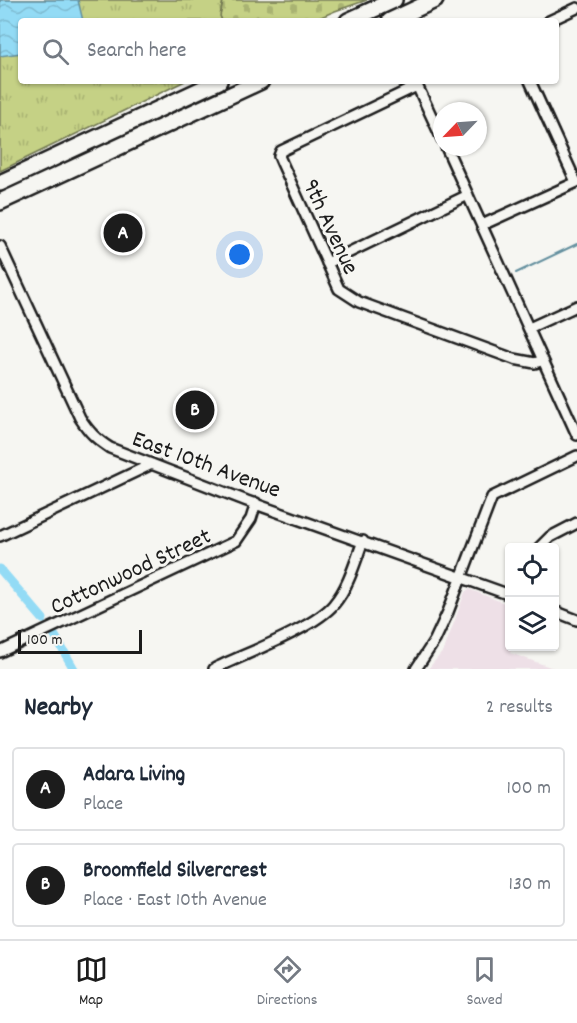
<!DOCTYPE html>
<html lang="en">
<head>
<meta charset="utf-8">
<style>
  body { margin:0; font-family:Dekko,sans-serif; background:#f2f2f3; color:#1f2937 }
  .controls { position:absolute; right:18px; bottom:18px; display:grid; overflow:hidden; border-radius:6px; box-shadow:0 2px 4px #0004 }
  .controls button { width:54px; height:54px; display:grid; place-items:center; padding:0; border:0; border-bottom:2px solid #e0e1e3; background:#fff; color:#1f2937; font:30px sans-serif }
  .compass { position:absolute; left:433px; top:102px; width:54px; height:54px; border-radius:50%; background:#fff; box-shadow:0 2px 4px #0004; rotate:245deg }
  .scale { position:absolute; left:18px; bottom:15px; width:124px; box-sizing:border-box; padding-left:6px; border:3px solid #1c1c1c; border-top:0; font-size:16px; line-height:21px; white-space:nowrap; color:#1c1c1c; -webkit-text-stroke:4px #f6f6f2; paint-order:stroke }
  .you { position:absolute; left:240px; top:255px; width:21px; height:21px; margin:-15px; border:4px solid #fff; border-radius:50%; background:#1a73e8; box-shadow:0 0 0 9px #1a73e833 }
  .badge { display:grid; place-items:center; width:39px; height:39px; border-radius:50%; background:#1c1c1c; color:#fff; font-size:20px; font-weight:700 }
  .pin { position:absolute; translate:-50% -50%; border:3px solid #fff; box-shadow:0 2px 6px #0006 }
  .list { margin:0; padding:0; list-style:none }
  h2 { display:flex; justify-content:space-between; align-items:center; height:78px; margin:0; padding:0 24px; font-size:26px }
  h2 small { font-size:20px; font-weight:400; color:#747a83 }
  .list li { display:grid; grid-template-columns:39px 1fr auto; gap:18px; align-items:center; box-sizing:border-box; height:84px; margin:0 12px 12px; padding:0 12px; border:2px solid #e0e1e3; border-radius:6px }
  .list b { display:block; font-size:22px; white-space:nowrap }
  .list p { margin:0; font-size:20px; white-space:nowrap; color:#747a83 }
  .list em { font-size:20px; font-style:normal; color:#747a83 }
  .icon { flex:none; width:33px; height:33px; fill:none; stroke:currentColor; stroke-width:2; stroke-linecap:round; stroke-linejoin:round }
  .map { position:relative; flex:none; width:577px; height:669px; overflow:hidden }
  .search { position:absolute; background:#fff; box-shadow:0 2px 4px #0004; left:18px; right:18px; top:18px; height:66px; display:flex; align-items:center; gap:15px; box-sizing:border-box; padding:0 21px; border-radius:6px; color:#747a83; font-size:22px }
  .sheet { height:270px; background:#fff }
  nav { display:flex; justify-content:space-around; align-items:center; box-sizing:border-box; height:84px; border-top:2px solid #e0e1e3; background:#fff; font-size:16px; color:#747a83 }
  nav a { display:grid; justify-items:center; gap:3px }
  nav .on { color:#1c1c1c }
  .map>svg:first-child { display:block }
  .built { fill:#eee0e7 }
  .cemetery { fill:url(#cemetery-stones); stroke:#707650; stroke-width:1.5 }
  .park { fill:url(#park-tufts); stroke:#707650; stroke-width:1.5 }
  .water { fill:url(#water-waves); stroke:#638f9e; stroke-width:1.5 }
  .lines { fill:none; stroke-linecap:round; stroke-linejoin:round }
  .stream { stroke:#638f9e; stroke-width:2 }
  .canal { stroke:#93dbf5; stroke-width:9 }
  .minor-casing { stroke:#1c1c1c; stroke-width:14 }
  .primary-casing { stroke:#1c1c1c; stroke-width:20 }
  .minor { stroke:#f6f6f2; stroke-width:9 }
  .primary { stroke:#f6f6f2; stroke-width:15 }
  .labels { text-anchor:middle; stroke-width:6; stroke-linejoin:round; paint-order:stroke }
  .street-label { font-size:24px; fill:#1c1c1c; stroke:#f6f6f2 }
</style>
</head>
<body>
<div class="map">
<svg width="577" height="669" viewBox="0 0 577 669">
  <defs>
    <pattern id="cemetery-stones" width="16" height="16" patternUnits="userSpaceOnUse" patternTransform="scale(1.5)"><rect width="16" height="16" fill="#c5d185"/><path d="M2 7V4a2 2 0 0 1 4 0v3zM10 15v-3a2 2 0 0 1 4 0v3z" fill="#a9b372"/></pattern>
    <pattern id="park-tufts" width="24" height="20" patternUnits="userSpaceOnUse" patternTransform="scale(1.5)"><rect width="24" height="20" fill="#c5d185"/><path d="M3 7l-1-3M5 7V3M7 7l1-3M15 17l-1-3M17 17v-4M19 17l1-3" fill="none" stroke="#a9b372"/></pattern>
    <pattern id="water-waves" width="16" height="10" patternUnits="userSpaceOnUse" patternTransform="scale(1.5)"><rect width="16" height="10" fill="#93dbf5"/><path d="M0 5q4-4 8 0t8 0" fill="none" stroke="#7ebbd1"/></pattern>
  </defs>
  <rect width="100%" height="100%" fill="#f6f6f2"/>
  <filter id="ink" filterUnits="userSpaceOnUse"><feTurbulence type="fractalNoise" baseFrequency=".0167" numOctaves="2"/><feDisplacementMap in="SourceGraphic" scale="12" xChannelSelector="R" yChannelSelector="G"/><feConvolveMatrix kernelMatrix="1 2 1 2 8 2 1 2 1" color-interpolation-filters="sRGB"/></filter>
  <g filter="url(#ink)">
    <path class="built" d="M469 589 509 605 510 646 512 647 510 653 556 669H428L444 650 465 592Z"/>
    <path class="cemetery" d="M223 0H367L335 11 312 21H222L220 16Z"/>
    <path class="park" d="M0 0H223L220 16 222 21H21V81H185L0 171Z"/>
    <path class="water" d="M0 0H78L83 21H21V53L0 56Z"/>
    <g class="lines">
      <path class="stream" d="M516 273 577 244"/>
      <path class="canal" d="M0 569 43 619
        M55 636 74 669"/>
      <g class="minor-casing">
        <path id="minor" d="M549 21 577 8
          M415 81 442 139
          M530 81 576 182
          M417 86 281 151 279 156 282 163 339 289 359 302 514 359 535 363 543 360
          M446 147 577 435
          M482 225 577 182
          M0 246 80 418C89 432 96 439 110 448L247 501 510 595
          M327 263 468 195
          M529 328 577 306
          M0 536 152 464
          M539 548 550 537 577 523
          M554 611 577 620
          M0 652 236 541 251 519 256 503
          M214 669C244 654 315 628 334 604 349 586 355 562 363 541
          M416 669 435 640 448 612 492 497 577 456"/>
      </g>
      <g class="primary-casing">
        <path id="primary" d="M348 21 394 0
          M390 21 435 0
          M0 183 219 81
          M0 202 261 81"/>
      </g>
      <use href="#minor" class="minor"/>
      <use href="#primary" class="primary"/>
    </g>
  </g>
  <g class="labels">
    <g class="street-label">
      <text transform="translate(332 226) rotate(65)" y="8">9th Avenue</text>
      <text transform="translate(207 463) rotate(20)" y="8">East 10th Avenue</text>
      <text transform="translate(130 570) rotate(-25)" y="8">Cottonwood Street</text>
    </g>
  </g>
</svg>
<div class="controls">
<button><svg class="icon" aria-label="locate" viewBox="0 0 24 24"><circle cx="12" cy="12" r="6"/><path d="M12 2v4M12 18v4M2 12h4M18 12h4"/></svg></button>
<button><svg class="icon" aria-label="layers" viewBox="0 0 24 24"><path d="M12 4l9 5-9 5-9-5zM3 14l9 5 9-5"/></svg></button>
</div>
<svg class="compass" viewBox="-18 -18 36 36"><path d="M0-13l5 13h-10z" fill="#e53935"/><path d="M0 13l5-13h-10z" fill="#747a83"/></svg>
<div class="scale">100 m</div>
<div class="you"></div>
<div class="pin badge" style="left:123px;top:233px">A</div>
<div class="pin badge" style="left:195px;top:410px">B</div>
<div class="search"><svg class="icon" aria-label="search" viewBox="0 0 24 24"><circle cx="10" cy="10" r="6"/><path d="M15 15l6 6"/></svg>Search here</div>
</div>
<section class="sheet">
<h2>Nearby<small>2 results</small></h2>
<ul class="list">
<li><span class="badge">A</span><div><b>Adara Living</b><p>Place</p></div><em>100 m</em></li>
<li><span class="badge">B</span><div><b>Broomfield Silvercrest</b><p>Place · East 10th Avenue</p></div><em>130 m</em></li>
</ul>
</section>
<nav>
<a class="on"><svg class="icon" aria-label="map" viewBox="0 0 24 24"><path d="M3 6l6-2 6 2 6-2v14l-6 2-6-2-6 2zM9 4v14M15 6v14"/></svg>Map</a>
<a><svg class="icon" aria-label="directions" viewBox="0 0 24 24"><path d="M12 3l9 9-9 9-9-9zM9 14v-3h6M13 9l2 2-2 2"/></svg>Directions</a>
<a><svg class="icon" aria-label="saved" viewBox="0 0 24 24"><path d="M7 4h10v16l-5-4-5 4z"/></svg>Saved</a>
</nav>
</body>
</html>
